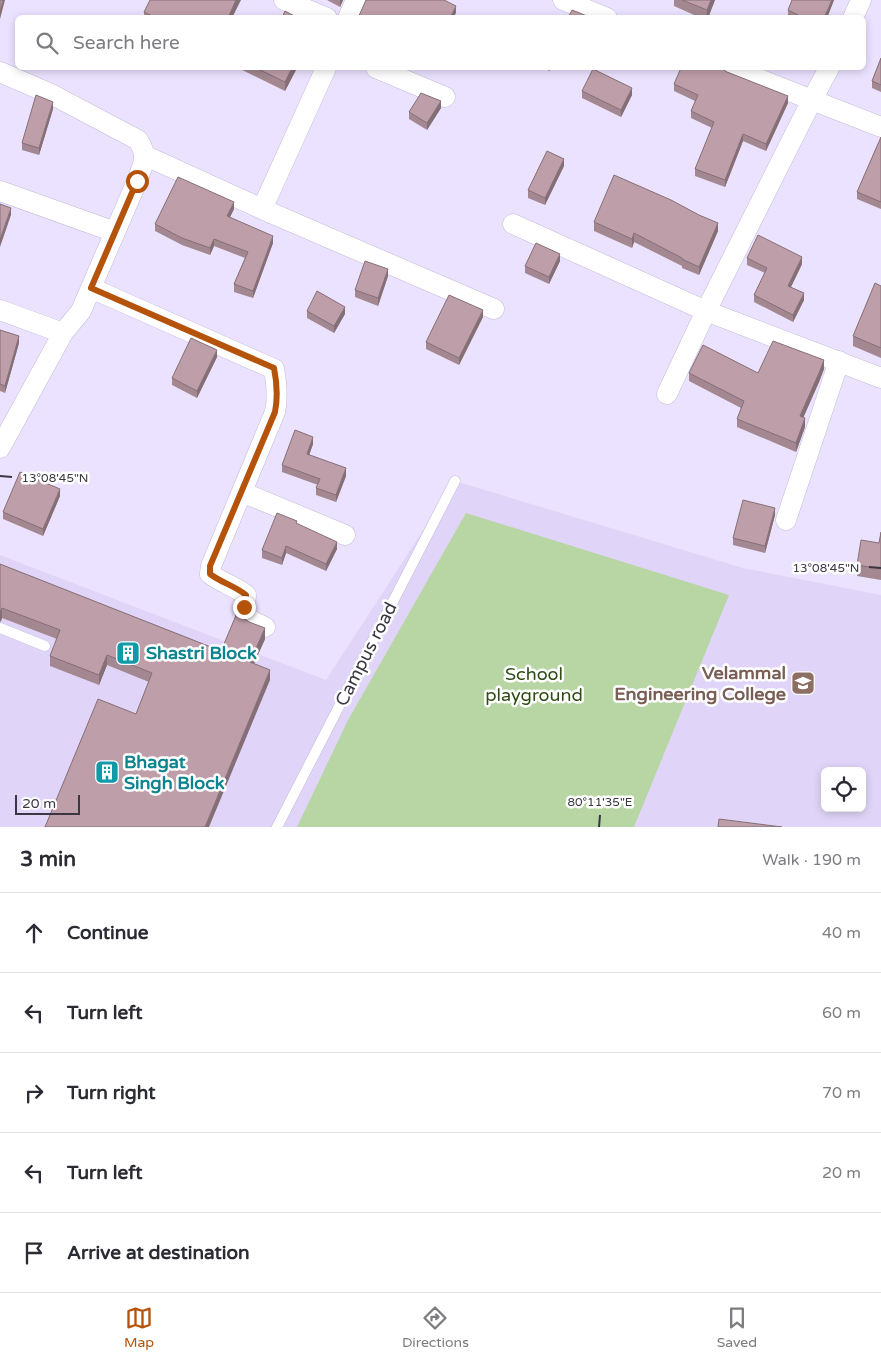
<!DOCTYPE html>
<html lang="en">
<head>
<meta charset="utf-8">
<style>
  body { margin:0; font-family:"Varela Round",sans-serif; background:#f2f2f3; color:#2b2b33 }
  .controls { position:absolute; right:15px; bottom:15px; display:grid; overflow:hidden; border-radius:8px; box-shadow:0 2px 8px #0003 }
  .controls button { width:45px; height:45px; display:grid; place-items:center; padding:0; border:0; border-bottom:1px solid #e1e1e2; background:#fff; color:#2b2b33; font:25px sans-serif }
  .scale { position:absolute; left:15px; bottom:12px; width:65px; box-sizing:border-box; padding-left:5px; border:2px solid #3a3742; border-top:0; font-size:14px; line-height:18px; white-space:nowrap; color:#3a3742; -webkit-text-stroke:4px #fff; paint-order:stroke }
  .stop { position:absolute; width:15px; height:15px; margin:-11px; border:4px solid #b45309; border-radius:50%; background:#fff }
  .stop.end { background:#b45309; border-color:#fff; box-shadow:0 1px 5px #0008 }
  .list { margin:0; padding:0; list-style:none }
  h2 { display:flex; justify-content:space-between; align-items:center; height:65px; margin:0; padding:0 20px; font-size:21px }
  h2 small { font-size:16px; font-weight:400; color:#7c7c81 }
  .list li { display:grid; grid-template-columns:32px 1fr auto; gap:15px; align-items:center; box-sizing:border-box; height:80px; padding:0 20px; border-top:1px solid #e1e1e2 }
  .list b { display:block; font-size:19px; white-space:nowrap }
  .list em { font-size:16px; font-style:normal; color:#7c7c81 }
  .icon { flex:none; width:28px; height:28px; fill:none; stroke:currentColor; stroke-width:2; stroke-linecap:round; stroke-linejoin:round }
  .map { position:relative; flex:none; width:881px; height:827px; overflow:hidden }
  .search { position:absolute; background:#fff; box-shadow:0 2px 8px #0003; left:15px; right:15px; top:15px; height:55px; display:flex; align-items:center; gap:12px; box-sizing:border-box; padding:0 18px; border-radius:8px; color:#7c7c81; font-size:19px }
  .sheet { height:465px; background:#fff }
  nav { display:flex; justify-content:space-around; align-items:center; box-sizing:border-box; height:70px; border-top:1px solid #e1e1e2; background:#fff; font-size:14px; color:#7c7c81 }
  nav a { display:grid; justify-items:center; gap:2px }
  nav .on { color:#b45309 }
  .map>svg:first-child { display:block }
  .built { fill:#e0d5f8; fill-rule:evenodd }
  .green { fill:#b8d5a4 }
  .lines { fill:none; stroke-linecap:round; stroke-linejoin:round }
  .service-casing { stroke:#c3bad6; stroke-width:11 }
  .minor-casing { stroke:#c3bad6; stroke-width:21 }
  .service { stroke:#fff; stroke-width:10 }
  .minor { stroke:#fff; stroke-width:20 }
  .wall { fill:#a38891 }
  .shaded-wall { fill:#856f76 }
  .building { fill:#be9ea9; stroke:#856f76 }
  .route { stroke:#b45309; stroke-width:6 }
  .ticks { fill:none; stroke:#3a3742; stroke-width:2 }
  .labels { text-anchor:middle; stroke-width:5; stroke-linejoin:round; paint-order:stroke }
  .culture-label { font-size:18px; font-weight:bold; fill:#0d838f; stroke:#fff; text-anchor:start }
  .street-label { font-size:18px; fill:#3a3742; stroke:#fff }
  .education-label { font-size:18px; font-weight:bold; fill:#785e54; stroke:#fff; text-anchor:end }
  .park-label { font-size:18px; fill:#2e4c14; stroke:#fff }
  .ticks-label { font-size:12px; text-anchor:middle; fill:#3a3742; stroke:#fff; stroke-width:5; stroke-linejoin:round; paint-order:stroke }
</style>
</head>
<body>
<div class="map">
<svg width="881" height="827" viewBox="0 0 881 827">
  <rect width="100%" height="100%" fill="#ebe2ff"/>
  <path class="built" d="M455 481 743 568 881 595V827H0V555L326 680ZM825 771H862V808H825Z"/>
  <path class="green" d="M466 513 729 595 634 827H297L348 720Z"/>
  <g class="lines">
    <g class="service-casing">
      <path id="service" d="M0 628 45 646
        M277 827 455 481"/>
    </g>
    <g class="minor-casing">
      <path id="minor" d="M284 0 327 18
        M563 0 607 18
        M348 18 356 0
        M853 18 861 0
        M376 68 445 97
        M829 68 812 100 881 127
        M0 72 53 95 138 140C149 157 143 164 137 181L81 311 63 333 0 448
        M144 155 262 209 494 309
        M0 191 115 232
        M262 209 326 68
        M513 224 706 311 881 378
        M91 288 274 369C277 384 278 397 275 412L211 566 210 574C222 583 235 586 246 595L245 607 246 616 254 622 265 627
        M0 310 63 333
        M667 394 706 311 812 100 731 68
        M242 492 345 535
        M786 520 839 361"/>
    </g>
    <use href="#service" class="service"/>
    <use href="#minor" class="minor"/>
  </g>
  <path class="wall" d="M327 0H343L340 7Z
    M674 0H715L708 18H701L674 6Z
    M834 0 827 18 788 17V10Z
    M144 12 232 18H144Z
    M881 58V92L872 88V81Z
    M238 68H297L285 91Z
    M542 68H551L550 71Z
    M727 72 788 103 766 151 743 141 725 187 695 176V169L712 128 691 118V111L695 101 674 91V84Z
    M582 91 632 95 621 117 582 98Z
    M441 108 427 130 409 119V112Z
    M53 109 39 155 22 150V143Z
    M881 137V209L857 199V192Z
    M564 166 545 205 528 198V190Z
    M234 209 230 217 273 243 253 298 234 292V284L245 258 214 246 210 255 182 245 155 231V224Z
    M594 222 718 231 699 275 682 268V266L634 242 632 248 594 231Z
    M747 258 802 264 791 287 804 300 793 322 754 302V295L765 273 747 265Z
    M560 261 549 284 525 273V266Z
    M388 276 378 306 355 297V290Z
    M881 286V358L853 346V336Z
    M307 311 345 314 334 333 307 318Z
    M483 317 459 365 426 349V342Z
    M0 330 19 343 5 393 0 391Z
    M217 357 197 398 172 385V378Z
    M824 369 819 382 803 418 805 427 796 452 737 427V419L741 408 689 381V373H758Z
    M313 444 309 455 346 476 336 502 316 495V488L318 485 282 472V465Z
    M60 496 43 536 3 519V512Z
    M775 515 765 553 733 545V538Z
    M297 524 337 549 326 571 286 553 282 565 262 558V550Z
    M881 532V580L857 576V565L879 543Z
    M0 564 221 651 265 639 254 664 270 680 136 714 149 682 107 665 99 685 50 666V656L57 639 2 618 1 621Z"/>
  <path class="shaded-wall" d="M3 0H5L0 19V12Z
    M236 0H241L232 18H228Z
    M340 0H343L340 7Z
    M711 0H715L708 18H707V10Z
    M832 0H834L827 18H824Z
    M456 6V13L453 18H450Z
    M292 68H297L285 91V82Z
    M632 88V95L621 117V110Z
    M788 96V103L766 151V144Z
    M441 101V108L427 130V123Z
    M53 102V109L39 155V148Z
    M743 134V141L725 187V180Z
    M564 159V166L545 205V198Z
    M234 202V209L227 223V216Z
    M11 208V215L0 247V240Z
    M718 223V231L699 275V267Z
    M634 233V242L632 248V239Z
    M273 236V243L253 298V291Z
    M214 239V246L210 255V248Z
    M560 254V261L549 284V277Z
    M802 257V264L788 293V286Z
    M388 269V276L378 306V298Z
    M804 293V300L793 322V315Z
    M345 307V314L334 333V326Z
    M483 310V317L459 365V358Z
    M19 336V343L5 393V386Z
    M217 350V357L197 398V391Z
    M824 360V369L819 382 800 425V416Z
    M805 418V427L796 452V443Z
    M313 437V444L307 461V454Z
    M346 468V476L336 502V495Z
    M60 489V496L43 536V529Z
    M775 508V515L765 553V546Z
    M337 542V549L326 571V564Z
    M286 546V553L282 565V558Z
    M2 608V618L1 621 0 622V611Z
    M265 628V639L250 672V662Z
    M107 655V665L99 685V675Z
    M270 670V680L209 827H205Z"/>
  <path class="building" d="M0 0H3L0 12Z
    M150 0H236L228 18H156L144 12Z
    M366 0H444L456 6 450 18H358Z
    M682 0H711L707 10Z
    M792 0H832L824 18H804L788 10Z
    M572 10 592 18H568Z
    M285 11 298 18H282Z
    M881 58V85L872 81Z
    M256 68H292L285 82Z
    M681 68H721L727 72 788 96 766 144 743 134 725 180 695 169 714 122 691 111 698 95 674 84Z
    M593 69 632 88 621 110 582 91Z
    M421 93 441 101 427 123 409 112Z
    M36 95 53 102 39 148 22 143Z
    M881 137V202L857 192Z
    M547 151 564 159 545 198 528 190Z
    M614 175 671 200 699 215 718 223 699 267 682 259V258L634 233 632 239 594 222Z
    M178 177 234 202 227 216 273 236 253 291 234 284 248 252 214 239 210 248 182 238 155 224Z
    M0 204 11 208 0 240Z
    M758 235 802 257 788 286 804 293 793 315 754 295 767 268 747 258Z
    M536 243 560 254 549 277 525 266Z
    M365 261 388 269 378 298 355 290Z
    M875 283 881 286V348L853 336Z
    M317 291 345 307 334 326 307 311Z
    M449 295 483 310 459 358 426 342Z
    M0 330 19 336 5 386 0 384Z
    M191 338 217 350 197 391 172 378Z
    M773 341 824 360 819 373 800 416 805 418 796 443 737 419 744 401 689 373 703 345 758 373Z
    M295 430 313 437 307 454 346 468 336 495 316 488 320 479 282 465Z
    M20 472 60 489 43 529 3 512Z
    M743 500 775 508 765 546 733 538Z
    M277 513 297 521 296 523 337 542 326 564 286 546 282 558 262 550Z
    M881 532V569L857 565 861 540 879 543Z
    M0 564 221 651 237 613 249 622 265 628 250 662 270 670 205 827H45L98 699 136 714 152 673 107 655 99 675 50 656 60 630 2 608 1 611H0Z
    M719 819 782 827H718Z"/>
  <g class="lines">
    <path class="route" d="M137 181 91 288 274 368C277 383 278 397 275 412L210 566V574C222 583 235 586 246 595L244 607"/>
  </g>
  <path class="ticks" d="M0 476 12 477M869 567 881 568M599 827 600 815"/>
  <defs>
    <g id="building-square" transform="scale(1.25)"><rect x="-9" y="-9" width="18" height="18" rx="4" fill="#0f9aa8" stroke="#fff"/><path d="M-4-6H4V6H1V3H-1V6H-4ZM-2.5-4.3h1.7v1.8h-1.7ZM.8-4.3h1.7v1.8H.8ZM-2.5-1h1.7V.8h-1.7ZM.8-1h1.7V.8H.8Z" fill="#fff"/></g>
    <g id="university-square" transform="scale(1.25)"><rect x="-9" y="-9" width="18" height="18" rx="4" fill="#8d6e63" stroke="#fff"/><path d="M0-5L7-2L0 1L-7-2ZM-4 1L0 2.5L4 1V4Q0 6-4 4Z" fill="#fff"/></g>
  </defs>
  <g fill-rule="evenodd">
    <use href="#building-square" x="128" y="653"/>
    <use href="#university-square" x="803" y="683"/>
    <use href="#building-square" x="107" y="772"/>
  </g>
  <g class="labels">
    <g class="culture-label">
      <text x="146" y="659">Shastri Block</text>
      <text x="124" y="768">Bhagat<tspan x="124" dy="21">Singh Block</tspan></text>
    </g>
    <g class="street-label">
      <text transform="translate(366 654) rotate(-63)" y="6">Campus road</text>
    </g>
    <g class="education-label">
      <text x="786" y="679">Velammal<tspan x="786" dy="21">Engineering College</tspan></text>
    </g>
    <g class="park-label">
      <text x="534" y="680">School<tspan x="534" dy="21">playground</tspan></text>
    </g>
  </g>
  <g class="ticks-label">
    <text x="55" y="482">13°08'45"N</text>
    <text x="826" y="572">13°08'45"N</text>
    <text x="600" y="806">80°11'35"E</text>
  </g>
</svg>
<div class="controls">
<button><svg class="icon" aria-label="locate" viewBox="0 0 24 24"><circle cx="12" cy="12" r="6"/><path d="M12 2v4M12 18v4M2 12h4M18 12h4"/></svg></button>
</div>
<div class="scale">20 m</div>
<div class="stop" style="left:137px;top:181px"></div>
<div class="stop end" style="left:244px;top:607px"></div>
<div class="search"><svg class="icon" aria-label="search" viewBox="0 0 24 24"><circle cx="10" cy="10" r="6"/><path d="M15 15l6 6"/></svg>Search here</div>
</div>
<section class="sheet">
<h2>3 min<small>Walk · 190 m</small></h2>
<ul class="list">
<li><svg class="icon" aria-label="ahead" viewBox="0 0 24 24"><path d="M12 20V5M6 11l6-6 6 6"/></svg><div><b>Continue</b></div><em>40 m</em></li>
<li><svg class="icon" aria-label="left" viewBox="0 0 24 24"><path d="M17 20v-9H6M10 6l-5 5 5 5"/></svg><div><b>Turn left</b></div><em>60 m</em></li>
<li><svg class="icon" aria-label="right" viewBox="0 0 24 24"><path d="M7 20v-9h11M14 6l5 5-5 5"/></svg><div><b>Turn right</b></div><em>70 m</em></li>
<li><svg class="icon" aria-label="left" viewBox="0 0 24 24"><path d="M17 20v-9H6M10 6l-5 5 5 5"/></svg><div><b>Turn left</b></div><em>20 m</em></li>
<li><svg class="icon" aria-label="arrive" viewBox="0 0 24 24"><path d="M6 21V4h12l-3 4 3 4H6"/></svg><div><b>Arrive at destination</b></div></li>
</ul>
</section>
<nav>
<a class="on"><svg class="icon" aria-label="map" viewBox="0 0 24 24"><path d="M3 6l6-2 6 2 6-2v14l-6 2-6-2-6 2zM9 4v14M15 6v14"/></svg>Map</a>
<a><svg class="icon" aria-label="directions" viewBox="0 0 24 24"><path d="M12 3l9 9-9 9-9-9zM9 14v-3h6M13 9l2 2-2 2"/></svg>Directions</a>
<a><svg class="icon" aria-label="saved" viewBox="0 0 24 24"><path d="M7 4h10v16l-5-4-5 4z"/></svg>Saved</a>
</nav>
</body>
</html>
